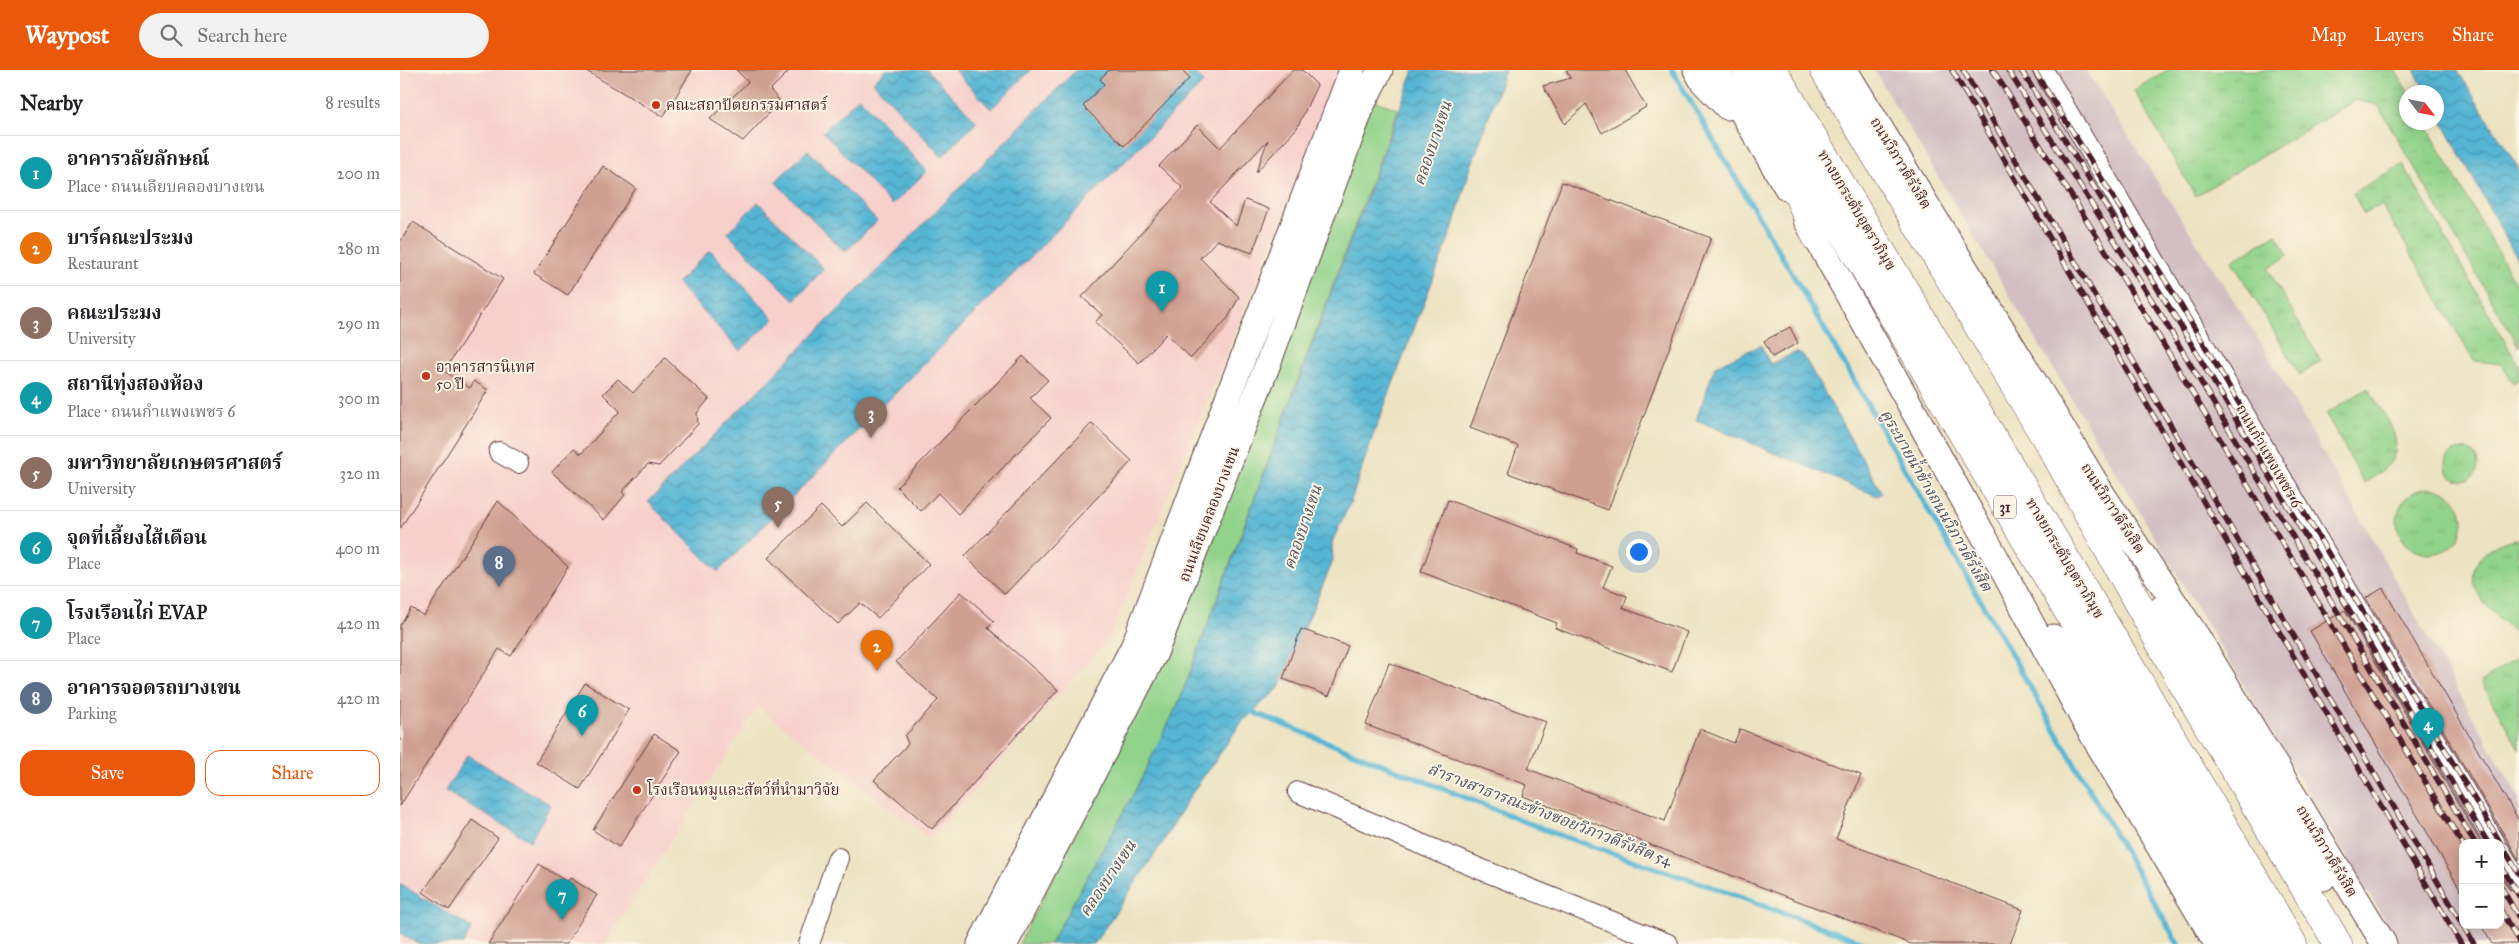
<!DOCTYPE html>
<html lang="en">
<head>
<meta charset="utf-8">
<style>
  body { margin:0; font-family:"IM FELL Great Primer","Noto Serif Thai",serif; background:#f2f2f2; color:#202124 }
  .controls { position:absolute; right:15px; bottom:15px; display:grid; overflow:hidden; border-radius:10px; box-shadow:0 2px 12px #0003 }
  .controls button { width:45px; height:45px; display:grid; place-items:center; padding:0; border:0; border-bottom:1px solid #e0e0e0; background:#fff; color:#202124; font:25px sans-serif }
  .compass { position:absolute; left:1999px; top:15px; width:45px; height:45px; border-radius:50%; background:#fff; box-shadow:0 2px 12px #0003; rotate:122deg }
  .you { position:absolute; left:1238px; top:481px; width:18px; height:18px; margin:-12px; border:4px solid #fff; border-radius:50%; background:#1a73e8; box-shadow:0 0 0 8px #1a73e833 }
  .badge { display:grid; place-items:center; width:32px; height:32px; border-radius:50%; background:#ea580c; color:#fff; font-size:16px; font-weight:700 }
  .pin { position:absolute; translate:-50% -41px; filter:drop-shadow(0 1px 2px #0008) }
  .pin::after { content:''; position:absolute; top:26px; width:18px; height:15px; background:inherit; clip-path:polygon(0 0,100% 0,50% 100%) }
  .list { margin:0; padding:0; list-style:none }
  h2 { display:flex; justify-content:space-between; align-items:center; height:65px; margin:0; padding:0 20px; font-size:21px }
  h2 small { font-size:16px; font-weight:400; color:#757577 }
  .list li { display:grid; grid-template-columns:32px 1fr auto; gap:15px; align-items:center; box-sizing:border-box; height:75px; padding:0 20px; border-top:1px solid #e0e0e0 }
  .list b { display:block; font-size:19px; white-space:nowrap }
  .list p { margin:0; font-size:16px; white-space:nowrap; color:#757577 }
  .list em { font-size:16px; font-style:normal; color:#757577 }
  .actions { display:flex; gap:10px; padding:15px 20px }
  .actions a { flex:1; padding:11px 0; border:1px solid #ea580c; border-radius:15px; text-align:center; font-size:18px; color:#ea580c }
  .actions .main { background:#ea580c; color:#fff }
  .icon { flex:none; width:28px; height:28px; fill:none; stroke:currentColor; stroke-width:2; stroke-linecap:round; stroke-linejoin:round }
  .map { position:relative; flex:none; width:2119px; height:874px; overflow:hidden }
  header { display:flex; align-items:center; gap:30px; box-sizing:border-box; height:70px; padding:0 25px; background:#ea580c; color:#fff }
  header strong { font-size:24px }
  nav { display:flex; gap:28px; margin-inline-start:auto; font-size:18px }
  .search { width:350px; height:45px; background:#f2f2f2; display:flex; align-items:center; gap:12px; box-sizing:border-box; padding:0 18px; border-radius:28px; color:#757577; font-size:19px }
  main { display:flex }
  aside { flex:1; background:#fff }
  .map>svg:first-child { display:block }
  .built { fill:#f7d0cc }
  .railway { fill:#d2bec3; fill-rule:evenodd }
  .grass { fill:url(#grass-tufts); stroke:#6e795a }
  .park { fill:#91d38a; stroke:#6e795a }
  .water { fill:url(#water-waves); stroke:#506a80 }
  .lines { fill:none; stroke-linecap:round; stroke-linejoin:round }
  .stream { stroke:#55b6d4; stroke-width:5.5 }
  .building { fill:#cfa092 }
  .minor-casing { stroke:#623c42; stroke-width:22 }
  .major-casing { stroke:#623c42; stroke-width:27 }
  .highway-casing { stroke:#623c42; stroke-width:29 }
  .minor { stroke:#fff; stroke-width:20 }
  .major { stroke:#fff; stroke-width:25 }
  .highway { stroke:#fff; stroke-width:28 }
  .rail-casing { stroke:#4a1f2b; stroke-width:5.5 }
  .rail { stroke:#fcf5e5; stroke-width:4; stroke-dasharray:11; stroke-linecap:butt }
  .poi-dot { fill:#c8321e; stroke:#fcf5e5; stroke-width:2 }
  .labels { text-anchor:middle; stroke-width:4; stroke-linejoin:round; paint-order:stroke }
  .shield { fill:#fcf5e5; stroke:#7f5f63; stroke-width:1 }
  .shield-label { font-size:14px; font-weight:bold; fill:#4a1f2b }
  .poi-label { font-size:15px; fill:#4a1f2b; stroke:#fcf5e5; text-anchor:start }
  .street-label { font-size:15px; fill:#4a1f2b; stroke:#fcf5e5 }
  .water-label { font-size:16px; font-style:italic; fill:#4e5466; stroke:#fcf5e5 }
</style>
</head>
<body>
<header>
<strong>Waypost</strong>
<div class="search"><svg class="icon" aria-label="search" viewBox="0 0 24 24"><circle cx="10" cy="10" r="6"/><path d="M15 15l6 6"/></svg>Search here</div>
<nav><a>Map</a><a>Layers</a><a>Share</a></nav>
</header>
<main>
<aside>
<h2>Nearby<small>8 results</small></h2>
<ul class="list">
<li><span class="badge" style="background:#0f9aa8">1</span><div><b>อาคารวลัยลักษณ์</b><p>Place · ถนนเลียบคลองบางเขน</p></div><em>200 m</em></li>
<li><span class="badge" style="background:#e8710a">2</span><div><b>บาร์คณะประมง</b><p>Restaurant</p></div><em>280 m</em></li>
<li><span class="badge" style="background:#8d6e63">3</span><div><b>คณะประมง</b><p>University</p></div><em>290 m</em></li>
<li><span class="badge" style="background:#0f9aa8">4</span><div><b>สถานีทุ่งสองห้อง</b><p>Place · ถนนกำแพงเพชร 6</p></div><em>300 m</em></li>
<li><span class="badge" style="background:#8d6e63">5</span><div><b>มหาวิทยาลัยเกษตรศาสตร์</b><p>University</p></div><em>320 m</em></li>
<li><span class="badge" style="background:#0f9aa8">6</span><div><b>จุดที่เลี้ยงไส้เดือน</b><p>Place</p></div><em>400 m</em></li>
<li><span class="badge" style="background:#0f9aa8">7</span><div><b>โรงเรือนไก่ EVAP</b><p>Place</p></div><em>420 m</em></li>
<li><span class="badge" style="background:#5c6f8a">8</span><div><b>อาคารจอดรถบางเขน</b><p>Parking</p></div><em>420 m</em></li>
</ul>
<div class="actions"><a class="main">Save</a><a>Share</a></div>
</aside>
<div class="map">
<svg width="2119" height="874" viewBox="0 0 2119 874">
  <defs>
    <pattern id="grass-tufts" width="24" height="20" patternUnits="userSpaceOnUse" patternTransform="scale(1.25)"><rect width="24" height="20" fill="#91d38a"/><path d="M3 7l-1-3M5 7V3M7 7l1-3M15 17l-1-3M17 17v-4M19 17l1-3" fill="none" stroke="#7fb577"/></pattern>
    <pattern id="water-waves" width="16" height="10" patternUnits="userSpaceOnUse" patternTransform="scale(1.25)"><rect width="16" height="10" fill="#55b6d4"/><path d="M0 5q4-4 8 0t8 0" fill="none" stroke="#4893ac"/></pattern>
  </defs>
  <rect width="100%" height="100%" fill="#fcf5e5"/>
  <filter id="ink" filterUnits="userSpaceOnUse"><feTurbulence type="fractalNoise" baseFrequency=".02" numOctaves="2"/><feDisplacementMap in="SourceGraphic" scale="10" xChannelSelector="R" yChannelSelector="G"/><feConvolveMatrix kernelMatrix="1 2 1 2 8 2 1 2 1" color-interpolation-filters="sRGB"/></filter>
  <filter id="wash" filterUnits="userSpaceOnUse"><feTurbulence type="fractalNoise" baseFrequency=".0096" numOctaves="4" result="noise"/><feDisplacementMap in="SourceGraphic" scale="20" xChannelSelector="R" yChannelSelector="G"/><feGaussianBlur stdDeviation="1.12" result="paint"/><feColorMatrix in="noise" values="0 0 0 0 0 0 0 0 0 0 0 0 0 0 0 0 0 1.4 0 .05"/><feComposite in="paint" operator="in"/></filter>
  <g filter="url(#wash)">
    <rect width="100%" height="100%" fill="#ede3c2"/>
    <path class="built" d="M0 0H943L709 569 530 769 358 637 204 874H0Z"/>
    <path class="railway" d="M1474 0H1686L1861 273 2119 728V874H1999ZM2063 773H2100V855H2063Z"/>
    <path class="grass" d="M1767 0H1995L2008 22 2006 52 2025 53 2119 220V277L1978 35 1956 30 1795 126 1734 20Z
      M2003 94 2119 296V309L2113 313 2101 294 2074 291 1982 135 1963 143 1953 123Z
      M1876 164 1888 185 1868 199 1921 291 1900 305 1832 191Z
      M1968 318C1992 358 2018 383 1964 413L1926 344Z
      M2046 395a16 16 0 1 1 32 0a16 16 0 1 1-32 0Z
      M1997 451a33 33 0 1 1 66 0a33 33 0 1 1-66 0Z
      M2119 469V565C2104 552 2084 538 2076 519 2064 491 2095 470 2119 469Z
      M2119 586V679L2081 612Z"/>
    <path class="park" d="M973 30 998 39 779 632 734 723 650 874H619L703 710Z"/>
    <path class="water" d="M485 0H527L577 52 542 87 473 12Z
      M554 0H631L591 39Z
      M676 0H792L804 12 318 502 248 432Z
      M1014 0H1105L1071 97 1052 160 971 371 951 431 932 472 933 491 879 618 842 652 788 729 763 772 694 874H650L734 723 779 632Z
      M2014 0H2057L2119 99V192L2037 42 2036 22H2026Z
      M459 27 527 101 492 135 423 62Z
      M408 80 477 151 445 182 375 112Z
      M358 132 424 199 394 230 327 163Z
      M310 180 374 249 340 281 277 213Z
      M1361 275 1370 294 1397 282 1403 285 1482 423 1477 426 1296 350 1315 296Z
      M67 685 151 735 130 771 45 721Z
      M0 814 72 858 63 874H18L0 863Z"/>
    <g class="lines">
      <path class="stream" d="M1272 0 1403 222 1778 874
        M845 639 1153 763 1312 817 1468 874"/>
    </g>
    <g id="blocks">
      <path class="building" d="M185 0H292L263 47Z
        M336 0H390L370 20 380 31 343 71 310 49 348 12Z
        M709 0H782L790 8 724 76 683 36 704 14 700 9Z
        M893 0H902L917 15 897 58 856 102 868 70 810 132 836 156 845 130 869 139 852 183 817 170 800 188 839 227 828 248 791 288 766 264 739 293 695 252 702 245 682 227 783 118 759 96 797 55 820 78Z
        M1166 0H1225L1246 37 1202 63 1186 34 1165 54 1143 16 1171 8Z
        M203 96 236 118 168 225 134 204Z
        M1162 112 1311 168 1208 440 1108 403 1118 376 1070 358Z
        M13 152 103 209 44 301 70 318 74 311 88 320 0 459V172Z
        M1390 257 1398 273 1372 287 1364 271Z
        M623 286 648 310 630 328 651 348 558 444 538 423 521 441 497 417Z
        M265 288 309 329 297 343 298 354 259 396 248 394 222 422 225 425 204 450 152 402 174 378 181 384 220 341 203 324 218 309 233 323Z
        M692 353 732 391 605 524 565 486Z
        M1048 430 1178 479 1177 483 1212 496 1203 517 1227 526 1223 538 1287 562 1272 602 1155 558 1157 553 1021 502Z
        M98 431 168 497 111 586 99 579 0 736V555L11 538 24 546Z
        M467 433 529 494 478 548 460 533 438 554 368 488 421 436 442 457Z
        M1983 518 2119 751V790L1966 528Z
        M561 522 594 551 588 558 658 620 532 759 474 710 508 674 505 666 538 630 496 592Z
        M1945 540 2081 773H2063V824L1910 561Z
        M901 559 948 576 929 626 883 609Z
        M989 593 1146 652 1128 699 1265 751 1300 659 1334 673 1340 659 1461 705 1436 769 1623 840 1610 874H1511L1123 726 1127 715 966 655Z
        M185 613 229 640 180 719 136 692Z
        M254 664 281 681 219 777 193 760Z
        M72 750 98 768 49 840 23 822Z
        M139 794 167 812 170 808 197 825 166 874H88Z
        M2100 805 2109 819 2119 825V874H2092L2081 855H2100Z"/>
    </g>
  </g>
  <g filter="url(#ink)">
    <use href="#blocks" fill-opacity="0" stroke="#623c42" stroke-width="1"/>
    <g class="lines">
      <g class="minor-casing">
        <path id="minor" d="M1643 0 2095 773
          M99 382 118 393
          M898 722 1080 799 1268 874
          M2100 781 2119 813
          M409 874 438 788"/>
      </g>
      <g class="major-casing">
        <path id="major" d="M1296 0 1303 12 1327 37
          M1317 0 1387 118
          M1445 0 1703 425 1798 568 1984 874
          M1406 150 1594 484 1683 649 1817 874
          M1762 538 1785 583 1923 808
          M1653 567 1704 637 1840 874
          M580 874 734 575 952 0
          M605 874 755 583 869 291 963 33 980 0"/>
      </g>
      <g class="highway-casing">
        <path id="highway" d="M1347 0 1865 874
          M1373 0 1737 608 1893 874
          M1424 0 1654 382 1780 609 1938 874
          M1382 88 1417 169"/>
      </g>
      <use href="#minor" class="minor"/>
      <use href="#major" class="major"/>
      <use href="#highway" class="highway"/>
      <g class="rail-casing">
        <path id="rail" d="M1552 0 2061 874
          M1563 0 2074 874
          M1593 0 1750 252 2063 775
          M1608 0 1761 245 2075 773
          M1621 0 1771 240 2088 773
          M1634 0 1780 234 2119 804
          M2100 794 2119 826
          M2100 815 2119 848
          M2100 839 2119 872"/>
      </g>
      <use href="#rail" class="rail"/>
    </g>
  </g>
  <g class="poi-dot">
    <circle cx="256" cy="35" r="5"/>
    <circle cx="26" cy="306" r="5"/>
    <circle cx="237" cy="720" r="5"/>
  </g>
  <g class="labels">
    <rect class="shield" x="1594" y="425.5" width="22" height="23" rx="4"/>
    <g class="shield-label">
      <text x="1605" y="442">31</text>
    </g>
    <g class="poi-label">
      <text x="266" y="40">คณะสถาปัตยกรรมศาสตร์</text>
      <text x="36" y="302">อาคารสารนิเทศ<tspan x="36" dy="17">50 ปี</tspan></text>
      <text x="247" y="725">โรงเรือนหมูและสัตว์ที่นำมาวิจัย</text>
    </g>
    <g class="street-label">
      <text transform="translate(1501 93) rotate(59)" y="5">ถนนวิภาวดีรังสิต</text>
      <text transform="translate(1457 140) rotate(59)" y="5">ทางยกระดับอุตราภิมุข</text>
      <text transform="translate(1869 386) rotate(60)" y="5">ถนนกำแพงเพชร 6</text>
      <text transform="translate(1713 438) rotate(57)" y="5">ถนนวิภาวดีรังสิต</text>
      <text transform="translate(809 444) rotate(-69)" y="5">ถนนเลียบคลองบางเขน</text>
      <text transform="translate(1665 488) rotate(59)" y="5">ทางยกระดับอุตราภิมุข</text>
      <text transform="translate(1927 781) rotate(59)" y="5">ถนนวิภาวดีรังสิต</text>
    </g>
    <g class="water-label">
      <text transform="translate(1032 73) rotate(-71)" y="6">คลองบางเขน</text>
      <text transform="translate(1537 430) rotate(60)" y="6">คูระบายน้ำข้างถนนวิภาวดีรังสิต</text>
      <text transform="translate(902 457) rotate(-71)" y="6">คลองบางเขน</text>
      <text transform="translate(1150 744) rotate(21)" y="6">ลำรางสาธารณะข้างซอยวิภาวดีรังสิต 54</text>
      <text transform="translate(707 808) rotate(-56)" y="6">คลองบางเขน</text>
    </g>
  </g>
</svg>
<div class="controls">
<button>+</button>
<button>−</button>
</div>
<svg class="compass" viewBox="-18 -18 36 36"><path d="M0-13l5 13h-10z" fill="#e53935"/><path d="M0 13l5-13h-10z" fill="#757577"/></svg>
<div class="you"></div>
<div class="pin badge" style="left:762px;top:242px;background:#0f9aa8">1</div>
<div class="pin badge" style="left:477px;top:601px;background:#e8710a">2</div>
<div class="pin badge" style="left:471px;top:368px;background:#8d6e63">3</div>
<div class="pin badge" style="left:2028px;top:679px;background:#0f9aa8">4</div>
<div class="pin badge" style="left:378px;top:458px;background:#8d6e63">5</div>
<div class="pin badge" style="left:182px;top:666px;background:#0f9aa8">6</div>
<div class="pin badge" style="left:162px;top:850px;background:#0f9aa8">7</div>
<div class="pin badge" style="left:99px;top:517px;background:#5c6f8a">8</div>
</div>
</main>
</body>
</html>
